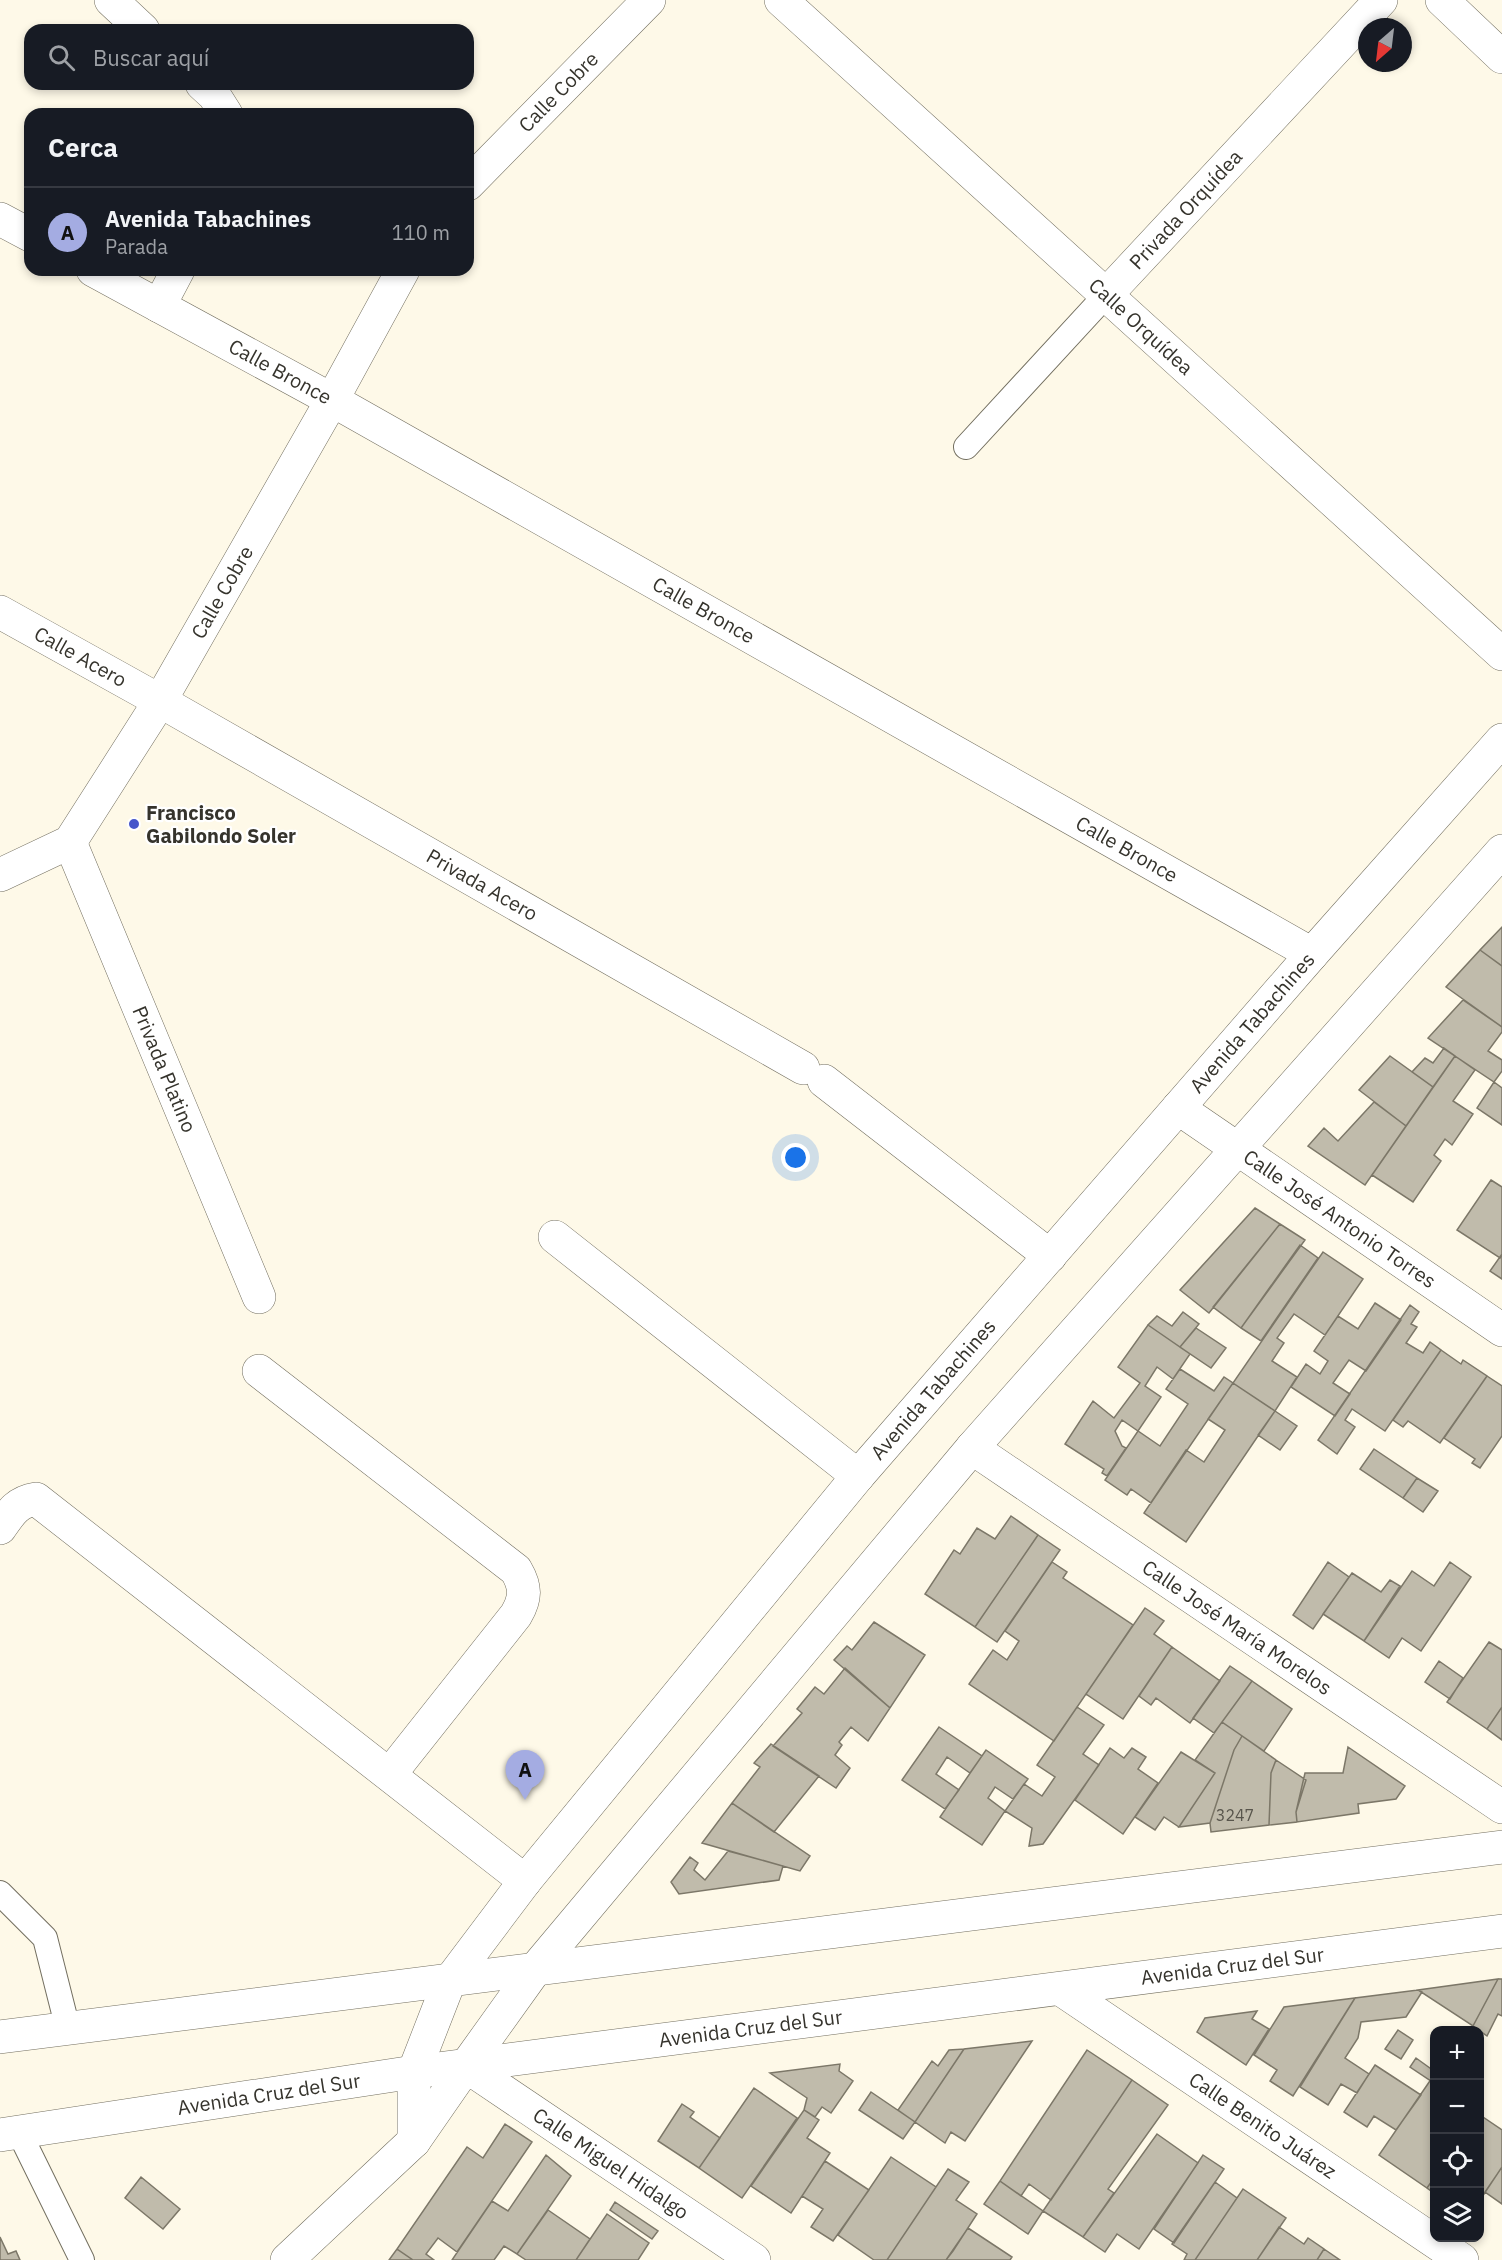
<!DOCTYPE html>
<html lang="es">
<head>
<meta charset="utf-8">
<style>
  body { margin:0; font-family:"IBM Plex Sans",sans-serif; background:#242831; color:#f1f3f6 }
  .controls { position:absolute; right:18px; bottom:18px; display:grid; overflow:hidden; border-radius:12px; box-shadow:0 3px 9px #0003 }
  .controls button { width:54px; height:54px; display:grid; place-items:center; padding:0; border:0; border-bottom:2px solid #363941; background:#171b24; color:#f1f3f6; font:30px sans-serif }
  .compass { position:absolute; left:1358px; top:18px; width:54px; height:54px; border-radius:50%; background:#171b24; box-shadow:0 3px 9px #0003; rotate:208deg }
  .you { position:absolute; left:796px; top:1158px; width:21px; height:21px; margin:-15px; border:4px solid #fff; border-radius:50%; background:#1a73e8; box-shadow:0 0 0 9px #1a73e833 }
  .badge { display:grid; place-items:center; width:39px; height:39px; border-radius:50%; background:#a4ace2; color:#111; font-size:20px; font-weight:700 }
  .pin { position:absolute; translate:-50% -50px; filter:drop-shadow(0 2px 3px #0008) }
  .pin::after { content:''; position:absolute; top:32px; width:21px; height:18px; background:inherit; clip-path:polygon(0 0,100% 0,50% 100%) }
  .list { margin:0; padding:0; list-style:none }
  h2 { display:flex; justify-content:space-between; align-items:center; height:78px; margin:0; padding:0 24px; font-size:26px }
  h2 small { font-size:20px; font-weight:400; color:#9ea1a6 }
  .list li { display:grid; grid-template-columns:39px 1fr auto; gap:18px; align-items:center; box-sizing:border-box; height:90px; padding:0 24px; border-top:2px solid #363941 }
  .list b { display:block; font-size:22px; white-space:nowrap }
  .list p { margin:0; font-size:20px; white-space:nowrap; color:#9ea1a6 }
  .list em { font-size:20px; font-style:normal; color:#9ea1a6 }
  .icon { flex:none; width:33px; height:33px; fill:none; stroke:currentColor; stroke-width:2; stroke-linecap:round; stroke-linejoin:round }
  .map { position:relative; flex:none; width:1502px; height:2260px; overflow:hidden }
  .search { position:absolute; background:#171b24; box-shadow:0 3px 9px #0003; left:24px; top:24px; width:450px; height:66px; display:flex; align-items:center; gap:15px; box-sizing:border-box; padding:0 21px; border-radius:18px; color:#9ea1a6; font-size:22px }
  .panel { position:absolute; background:#171b24; box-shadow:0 3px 9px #0003; left:24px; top:108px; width:450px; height:168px; border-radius:18px }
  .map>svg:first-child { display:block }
  .building { fill:#c0bbab; stroke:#7c7768; stroke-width:1.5 }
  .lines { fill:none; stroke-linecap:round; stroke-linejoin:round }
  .service-casing { stroke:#736f60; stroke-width:26 }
  .minor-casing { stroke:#736f60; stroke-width:34 }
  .tertiary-casing { stroke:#736f60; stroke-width:34 }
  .secondary-casing { stroke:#736f60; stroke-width:34 }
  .service { stroke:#fff; stroke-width:24 }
  .minor { stroke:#fff; stroke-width:33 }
  .tertiary { stroke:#fff; stroke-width:33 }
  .secondary { stroke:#fff; stroke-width:33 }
  .poi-dot { fill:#4656ca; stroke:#fff; stroke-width:2 }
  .labels { text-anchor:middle; stroke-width:4.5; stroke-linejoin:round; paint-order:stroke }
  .number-label { font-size:16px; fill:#58554c }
  .street-label { font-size:20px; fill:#35332c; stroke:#fff }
  .poi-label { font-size:20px; font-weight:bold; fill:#35332c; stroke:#fff; text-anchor:start }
</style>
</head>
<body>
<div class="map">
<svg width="1502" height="2260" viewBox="0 0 1502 2260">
  <rect width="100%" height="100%" fill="#fef9e8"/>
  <path class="building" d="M1502 927V966L1480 950Z
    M1480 950 1502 966V1027L1446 987Z
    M1463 1000 1502 1027V1032L1488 1051 1502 1060V1071L1494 1082 1428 1038Z
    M1444 1048 1455 1056 1433 1087 1412 1072 1425 1058 1433 1063Z
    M1390 1056 1433 1087 1406 1126 1359 1090Z
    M1455 1056 1475 1070 1453 1101 1473 1114 1452 1145 1445 1139 1434 1155 1441 1161 1413 1202 1372 1175Z
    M1494 1082 1502 1088V1125L1477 1108Z
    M1374 1102 1406 1126 1365 1185 1308 1146 1324 1128 1338 1141Z
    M1491 1180 1502 1187V1254L1500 1258 1457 1230Z
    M1255 1208 1280 1224 1209 1313 1180 1290Z
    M1280 1224 1305 1240 1241 1328 1213 1307Z
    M1300 1245 1318 1258 1261 1341 1241 1328Z
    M1323 1252 1363 1279 1325 1335 1294 1314 1277 1338 1284 1343 1272 1361 1297 1377 1275 1411 1233 1383Z
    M1502 1254V1279L1490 1271Z
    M1375 1303 1401 1320 1366 1371 1349 1360 1333 1383 1350 1394 1335 1416 1291 1387 1306 1364 1320 1374 1328 1361 1314 1351 1338 1316 1358 1329Z
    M1410 1305 1419 1312 1411 1324 1417 1327 1406 1343 1423 1353 1430 1342 1441 1350 1385 1431 1352 1409 1345 1420 1355 1427 1337 1454 1318 1440Z
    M1183 1312 1199 1324 1180 1347 1148 1325 1157 1316 1172 1326Z
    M1148 1325 1190 1354 1173 1379 1157 1367 1145 1386 1161 1397 1138 1431 1122 1420 1115 1431 1122 1446 1126 1448 1107 1476 1102 1473 1104 1469 1065 1444 1093 1401 1114 1418 1140 1383 1118 1367Z
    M1196 1328 1226 1348 1211 1368 1180 1347Z
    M1441 1350 1461 1364 1463 1360 1487 1376 1440 1443 1408 1421 1403 1427 1393 1420Z
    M1180 1369 1214 1391 1224 1377 1233 1383 1151 1503 1131 1489 1127 1495 1105 1480 1138 1431 1160 1446 1188 1404 1166 1389Z
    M1487 1376 1502 1386V1436L1480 1468 1472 1463 1475 1459 1444 1438Z
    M1233 1383 1275 1411 1186 1542 1144 1513 1186 1450 1204 1462 1225 1430 1208 1419Z
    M1275 1411 1297 1426 1280 1450 1258 1435Z
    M1374 1449 1417 1478 1403 1498 1360 1469Z
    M1417 1478 1438 1491 1423 1512 1403 1498Z
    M1011 1516 1038 1535 975 1627 925 1594 954 1550 960 1554 977 1528 995 1539Z
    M1038 1535 1060 1550 997 1642 975 1627Z
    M1052 1562 1067 1572 1063 1578 1133 1625 1054 1741 969 1684 993 1650 1007 1660 1019 1641 1005 1631Z
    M1328 1562 1349 1577 1313 1629 1293 1615Z
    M1450 1562 1471 1577 1421 1651 1402 1638 1389 1658 1364 1641 1412 1571 1434 1586Z
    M1352 1573 1381 1592 1390 1580 1400 1586 1364 1641 1323 1614Z
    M1145 1608 1164 1621 1154 1634 1172 1647 1123 1719 1086 1694Z
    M874 1622 925 1655 890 1708 834 1660 847 1646 852 1650Z
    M1489 1642 1502 1650V1707L1487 1729 1447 1702Z
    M1172 1647 1220 1681 1190 1723 1156 1698 1151 1705 1139 1696Z
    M1439 1661 1463 1678 1450 1699 1425 1682Z
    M1230 1666 1252 1681 1214 1733 1193 1718Z
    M845 1668 890 1708 868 1741 851 1727 839 1742 842 1745 835 1755 850 1768 836 1788 773 1746 802 1713 797 1709 815 1687 824 1694Z
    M1252 1681 1292 1709 1264 1751 1222 1722Z
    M1077 1707 1104 1725 1083 1754 1099 1765 1043 1844 1029 1846 1032 1828 1005 1811 1024 1784 1042 1796 1055 1777 1037 1765Z
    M1502 1707V1740L1487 1729Z
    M1222 1722 1242 1736 1234 1750 1210 1823 1179 1827 1215 1773 1195 1760Z
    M939 1727 982 1756 970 1773 947 1757 936 1774 959 1790 945 1809 902 1780Z
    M1242 1736 1276 1760 1271 1773 1269 1825 1211 1832 1210 1823 1234 1750Z
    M771 1744 819 1776 774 1832 732 1803 760 1767 754 1763Z
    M1348 1747 1405 1786 1396 1799 1358 1804 1359 1813 1297 1822 1296 1812 1305 1773H1343Z
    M1110 1748 1124 1758 1132 1748 1146 1757 1138 1769 1158 1783 1123 1834 1075 1800Z
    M986 1750 1028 1779 1013 1799 995 1787 988 1798 1005 1811 982 1845 940 1817Z
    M1181 1752 1215 1773 1179 1827 1164 1817 1155 1830 1135 1817Z
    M1276 1760 1306 1780 1296 1812 1297 1822 1269 1825 1271 1773Z
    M732 1803 810 1856 800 1871 702 1843Z
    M728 1851 783 1866 779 1880 679 1894 671 1882 690 1857 698 1863 694 1870 705 1880Z
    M1498 1979 1473 2026 1418 1990Z
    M1498 1979H1502V2016L1498 2014 1487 2036 1473 2026Z
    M1418 1990 1422 1992 1406 2017 1361 2022 1358 2038 1345 2058 1369 2074 1357 2093 1341 2084 1328 2105 1300 2087 1355 1998Z
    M1355 1998 1293 2096 1270 2081 1277 2070 1254 2055 1284 2007Z
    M1257 2011 1252 2019 1269 2029 1246 2065 1197 2032 1205 2018Z
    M1398 2030 1413 2040 1401 2059 1385 2049Z
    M1032 2041 965 2141 951 2132 945 2143 915 2122 964 2049Z
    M964 2049 915 2122 898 2110 932 2061 938 2066 949 2050Z
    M1087 2050 1132 2080 1051 2200 1029 2184 1021 2196 1000 2181Z
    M1416 2058 1434 2071 1431 2081 1410 2067Z
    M840 2064 839 2071 853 2081 831 2113 822 2107 815 2117 804 2110 807 2098 770 2073Z
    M1375 2065 1421 2095 1396 2130 1374 2116 1367 2127 1344 2112Z
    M1434 2075V2178L1427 2188 1379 2155Z
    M1132 2080 1168 2105 1108 2189 1114 2193 1083 2237 1043 2211Z
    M754 2088 797 2118 742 2198 699 2168Z
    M871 2092 915 2122 903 2139 859 2110Z
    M682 2104 694 2112 690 2117 720 2138 699 2168 658 2141Z
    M804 2110 819 2120 807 2138 830 2153 791 2213 751 2186Z
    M1480 2115 1502 2130V2167L1480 2200Z
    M505 2124 532 2142 457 2252 438 2238 426 2254 434 2260H413L397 2249 467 2147 483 2158Z
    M1157 2134 1198 2163 1139 2249 1117 2234 1105 2252 1083 2237Z
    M546 2155 571 2176 517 2254 504 2246 494 2260H452L492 2201 508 2211Z
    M1203 2155 1224 2169 1174 2243 1154 2229Z
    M891 2157 936 2187 887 2260H874L838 2235Z
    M825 2161 869 2190 833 2241 811 2227 823 2209 802 2196Z
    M1502 2167V2204L1485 2192Z
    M948 2169 969 2182 956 2200 977 2214 953 2251 946 2260H887Z
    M141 2177 180 2209 163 2229 125 2198Z
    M1434 2178V2193L1427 2188Z
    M1000 2181 1043 2211 1028 2234 984 2204Z
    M1215 2182 1237 2198 1195 2260H1184L1187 2254 1172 2244Z
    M1243 2189 1286 2218 1257 2260H1195Z
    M615 2202 658 2231 652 2239 610 2210Z
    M548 2210 590 2239 576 2260H526L517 2254Z
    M607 2214 649 2243 638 2260H576Z
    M1279 2227 1304 2244 1308 2238 1324 2249 1317 2260H1257Z
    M968 2228 1012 2257 1010 2260H946Z
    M0 2237 8 2254 16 2251 20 2260H0Z
    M397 2249 413 2260H389Z
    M1324 2249 1340 2260H1317Z"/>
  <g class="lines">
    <g class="service-casing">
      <path id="service" d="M966 447 1106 295
        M0 1893 45 1938 68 2029
        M19 2132 82 2260"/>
    </g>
    <g class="minor-casing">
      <g id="minor">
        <path d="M111 0 143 30"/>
        <path id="s1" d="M781 0 1502 654"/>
        <path d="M1442 0 1502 57"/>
        <path d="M202 84 214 95 226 114"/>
        <path id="s2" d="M468 184 649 0"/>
        <path d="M0 219 30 235"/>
        <path id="s3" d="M93 270 332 400 1312 954"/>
        <path id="s4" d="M1106 295 1381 0"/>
        <path d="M159 306 178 270"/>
        <path id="s5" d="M0 612 160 701 803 1068"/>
        <path id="s6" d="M70 842 259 1297"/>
        <path id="s7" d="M0 875 70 842 160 701 332 400 403 270"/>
        <path d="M824 1081 1050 1256"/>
        <path id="s8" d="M1178 1108 1502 1330"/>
        <path d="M555 1237 858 1476"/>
        <path d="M259 1371 516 1570C526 1587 526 1598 516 1615L390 1774"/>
        <path id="s9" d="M972 1448 1502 1807"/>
        <path d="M0 1528C11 1512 17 1502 36 1499L525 1881"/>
        <path id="s10" d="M1062 1990 1462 2260"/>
        <path d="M414 2141V2072"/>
        <path id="s11" d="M287 2260 414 2141 466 2066 754 2260"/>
      </g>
    </g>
    <g class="tertiary-casing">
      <g id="tertiary">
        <path d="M466 2066 537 1967 972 1448 1502 851"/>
        <path id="s12" d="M414 2072 449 1982 525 1881 858 1476 1312 954 1502 740"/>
      </g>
    </g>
    <g class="secondary-casing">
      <g id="secondary">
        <path d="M0 2037 1502 1847"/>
        <path id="s13" d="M0 2135 414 2072 1502 1931"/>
      </g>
    </g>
    <use href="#service" class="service"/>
    <use href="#minor" class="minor"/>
    <use href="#tertiary" class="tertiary"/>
    <use href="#secondary" class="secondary"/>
  </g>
  <circle class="poi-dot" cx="134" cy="824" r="6"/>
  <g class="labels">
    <g class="number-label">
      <text x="1235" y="1821">3247</text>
    </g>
    <g class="street-label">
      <text dy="7" stroke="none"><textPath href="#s2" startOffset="129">Calle Cobre</textPath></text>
      <text dy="7" stroke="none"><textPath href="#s4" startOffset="117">Privada Orquídea</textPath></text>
      <text dy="7" stroke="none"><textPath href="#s1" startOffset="486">Calle Orquídea</textPath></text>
      <text dy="7" stroke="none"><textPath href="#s3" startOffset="213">Calle Bronce</textPath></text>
      <text dy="7" stroke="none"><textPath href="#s7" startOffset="370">Calle Cobre</textPath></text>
      <text dy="7" stroke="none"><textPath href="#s3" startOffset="699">Calle Bronce</textPath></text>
      <text dy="7" stroke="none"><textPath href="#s5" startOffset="92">Calle Acero</textPath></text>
      <text dy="7" stroke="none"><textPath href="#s3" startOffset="1185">Calle Bronce</textPath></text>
      <text dy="7" stroke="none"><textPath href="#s5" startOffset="554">Privada Acero</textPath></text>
      <text dy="7" stroke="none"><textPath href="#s12" startOffset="1348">Avenida Tabachines</textPath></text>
      <text dy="7" stroke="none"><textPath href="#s6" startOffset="246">Privada Platino</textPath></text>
      <text dy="7" stroke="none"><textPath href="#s8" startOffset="196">Calle José Antonio Torres</textPath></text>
      <text dy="7" stroke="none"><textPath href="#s12" startOffset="862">Avenida Tabachines</textPath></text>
      <text dy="7" stroke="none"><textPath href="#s9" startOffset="320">Calle José María Morelos</textPath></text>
      <text dy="7" stroke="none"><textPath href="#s13" startOffset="1244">Avenida Cruz del Sur</textPath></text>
      <text dy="7" stroke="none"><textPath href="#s13" startOffset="758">Avenida Cruz del Sur</textPath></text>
      <text dy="7" stroke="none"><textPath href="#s13" startOffset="272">Avenida Cruz del Sur</textPath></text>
      <text dy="7" stroke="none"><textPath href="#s10" startOffset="242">Calle Benito Juárez</textPath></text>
      <text dy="7" stroke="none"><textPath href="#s11" startOffset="440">Calle Miguel Hidalgo</textPath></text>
    </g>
    <g class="poi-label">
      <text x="146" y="820">Francisco<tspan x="146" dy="23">Gabilondo Soler</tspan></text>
    </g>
  </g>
</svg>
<div class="controls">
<button>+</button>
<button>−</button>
<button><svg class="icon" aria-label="locate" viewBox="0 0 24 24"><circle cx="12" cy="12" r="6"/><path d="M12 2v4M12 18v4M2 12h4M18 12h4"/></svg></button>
<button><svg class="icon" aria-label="layers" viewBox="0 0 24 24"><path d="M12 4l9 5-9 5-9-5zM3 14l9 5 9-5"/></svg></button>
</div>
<svg class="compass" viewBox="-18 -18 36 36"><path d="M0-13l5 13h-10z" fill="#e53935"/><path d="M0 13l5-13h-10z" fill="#9ea1a6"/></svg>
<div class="you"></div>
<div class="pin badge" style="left:525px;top:1800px">A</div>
<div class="search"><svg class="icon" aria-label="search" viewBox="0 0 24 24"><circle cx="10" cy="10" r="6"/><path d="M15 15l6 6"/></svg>Buscar aquí</div>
<section class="panel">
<h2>Cerca<small></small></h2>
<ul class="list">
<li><span class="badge">A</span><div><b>Avenida Tabachines</b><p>Parada</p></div><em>110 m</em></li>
</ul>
</section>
</div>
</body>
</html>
